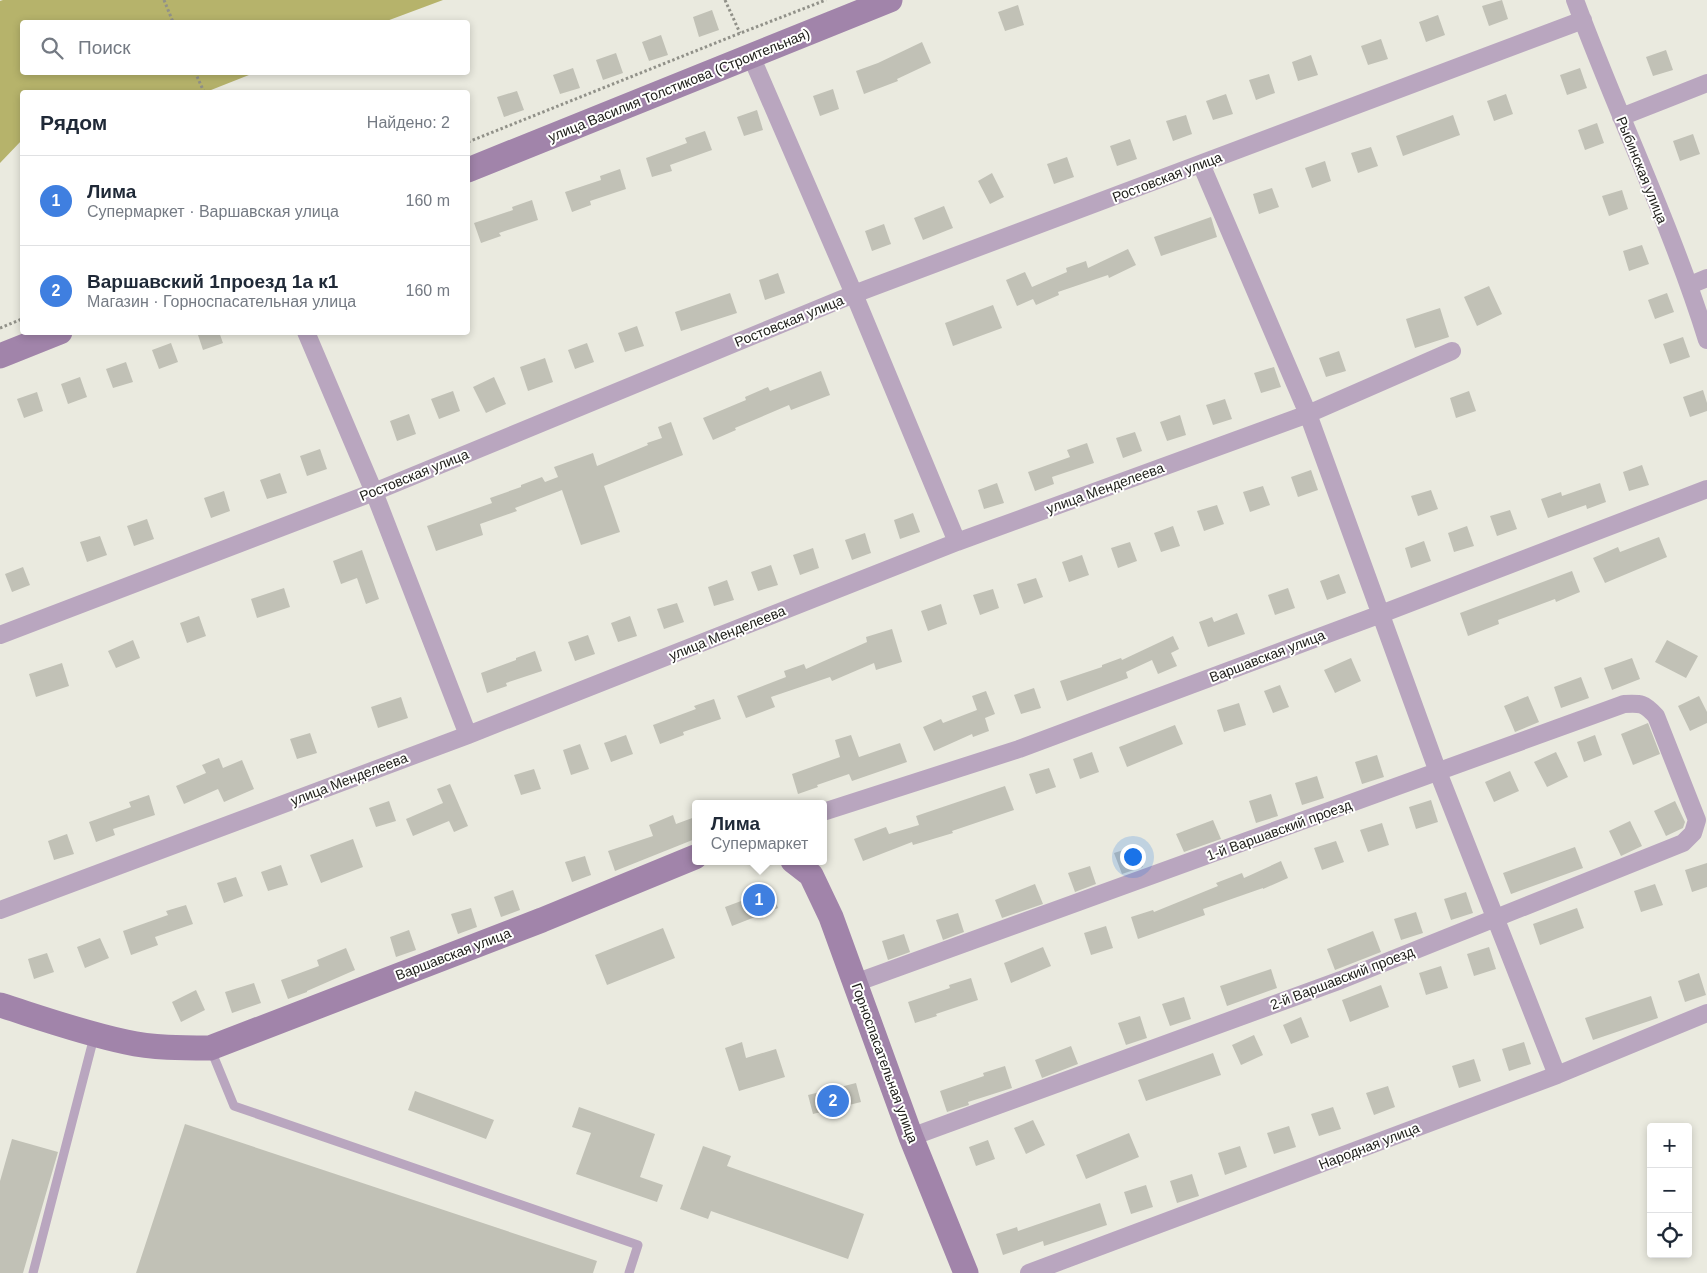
<!DOCTYPE html>
<html lang="ru">
<head>
<meta charset="utf-8">
<style>
  body { margin:0; font-family:Helvetica,sans-serif; background:#f6f6f7; color:#1f2937 }
  .controls { position:absolute; right:15px; bottom:15px; display:grid; overflow:hidden; border-radius:5px; box-shadow:0 2px 8px #0003 }
  .controls button { width:45px; height:45px; display:grid; place-items:center; padding:0; border:0; border-bottom:1px solid #e0e1e3; background:#fff; color:#1f2937; font:25px sans-serif }
  .you { position:absolute; left:1132px; top:856px; width:18px; height:18px; margin:-12px; border:4px solid #fff; border-radius:50%; background:#1a73e8; box-shadow:0 0 0 8px #1a73e833 }
  .badge { display:grid; place-items:center; width:32px; height:32px; border-radius:50%; background:#923caa; color:#fff; font-size:16px; font-weight:700 }
  .pin { position:absolute; translate:-50% -50%; border:2px solid #fff; box-shadow:0 1px 5px #0006 }
  .popup { position:absolute; left:692px; top:800px; width:135px; height:65px; box-sizing:border-box; display:grid; place-content:center; border-radius:5px; background:#fff; filter:drop-shadow(0 1px 4px #0005); font-size:16px; white-space:nowrap; color:#747a83 }
  .popup b { font-size:19px; color:#1f2937 }
  .popup::after { content:''; position:absolute; left:50%; top:100%; margin-left:-10px; border:10px solid transparent; border-top-color:#fff }
  .list { margin:0; padding:0; list-style:none }
  h2 { display:flex; justify-content:space-between; align-items:center; height:65px; margin:0; padding:0 20px; font-size:21px }
  h2 small { font-size:16px; font-weight:400; color:#747a83 }
  .list li { display:grid; grid-template-columns:32px 1fr auto; gap:15px; align-items:center; box-sizing:border-box; height:90px; padding:0 20px; border-top:1px solid #e0e1e3 }
  .list b { display:block; font-size:19px; white-space:nowrap }
  .list p { margin:0; font-size:16px; white-space:nowrap; color:#747a83 }
  .list em { font-size:16px; font-style:normal; color:#747a83 }
  .icon { flex:none; width:28px; height:28px; fill:none; stroke:currentColor; stroke-width:2; stroke-linecap:round; stroke-linejoin:round }
  .map { position:relative; flex:none; width:1707px; height:1273px; overflow:hidden }
  .search { position:absolute; background:#fff; box-shadow:0 2px 8px #0003; left:20px; top:20px; width:450px; height:55px; display:flex; align-items:center; gap:12px; box-sizing:border-box; padding:0 18px; border-radius:5px; color:#747a83; font-size:19px }
  .panel { position:absolute; background:#fff; box-shadow:0 2px 8px #0003; left:20px; top:90px; width:450px; height:245px; border-radius:5px }
  .map>svg:first-child { display:block }
  .forest { fill:#b6b36b }
  .building { fill:#c1c1b6 }
  .lines { fill:none; stroke-linecap:round; stroke-linejoin:round }
  .path { stroke:#919189; stroke-width:3; stroke-dasharray:2.5 2.5; stroke-linecap:butt }
  .lane { stroke:#b9a6bf; stroke-width:9 }
  .street { stroke:#b9a6bf; stroke-width:18 }
  .secondary { stroke:#a184aa; stroke-width:25 }
  .labels { text-anchor:middle; stroke-width:4; stroke-linejoin:round; paint-order:stroke }
  .street-label { font-size:14px; fill:#21211d; stroke:#fffffe }
</style>
</head>
<body>
<div class="map">
<svg width="1707" height="1273" viewBox="0 0 1707 1273">
  <rect width="100%" height="100%" fill="#eaeadf"/>
  <path class="forest" d="M3 0H443L384 22H22V72L254 73 206 92H22V140L0 163V1Z"/>
  <path class="building" d="M1502 0 1508 19 1489 26 1482 6Z
    M1018 5 1024 25 1005 31 998 12Z
    M712 10 719 30 699 37 693 17Z
    M1438 15 1445 35 1426 42 1419 22Z
    M661 35 668 55 649 61 642 42Z
    M1381 39 1388 59 1368 65 1361 46Z
    M922 42 931 63 897 79 898 81 864 94 856 71 878 63Z
    M1666 50 1673 70 1653 76 1646 57Z
    M616 53 623 73 603 80 596 60Z
    M1311 55 1318 75 1298 81 1292 62Z
    M573 68 580 88 560 94 553 75Z
    M1580 68 1587 88 1567 95 1560 75Z
    M1269 74 1275 93 1256 100 1249 80Z
    M833 89 839 109 820 116 813 96Z
    M517 91 524 110 504 117 497 97Z
    M1226 94 1233 114 1213 120 1206 101Z
    M1506 94 1513 114 1494 121 1487 101Z
    M757 110 763 130 744 136 737 117Z
    M1186 115 1192 134 1173 141 1166 121Z
    M1453 115 1460 135 1403 156 1396 136Z
    M1597 123 1604 143 1585 150 1578 130Z
    M705 131 712 150 670 165 672 171 652 177 646 158 687 143 685 138Z
    M1693 134 1700 154 1680 161 1673 141Z
    M1130 139 1137 159 1117 166 1110 146Z
    M1371 147 1378 166 1358 173 1351 153Z
    M1067 157 1074 177 1054 184 1047 164Z
    M1325 161 1331 181 1312 188 1305 168Z
    M620 169 626 189 590 201 591 205 572 212 565 192 601 180 600 176Z
    M992 173 1004 197 990 204 978 181Z
    M1272 188 1279 207 1259 214 1253 194Z
    M1622 190 1628 209 1609 216 1602 196Z
    M532 200 538 220 499 233 501 236 481 243 474 223 513 210 512 207Z
    M944 206 953 228 923 240 914 218Z
    M1211 217 1217 237 1161 256 1154 237Z
    M884 224 891 244 872 251 865 231Z
    M1642 245 1649 264 1629 271 1623 251Z
    M1128 249 1136 265 1109 278 1108 275 1058 292 1059 295 1036 305 1033 299 1017 306 1006 280 1025 272 1032 287 1067 272 1066 268 1086 261 1088 268Z
    M778 273 785 293 765 300 759 280Z
    M1489 286 1502 314 1477 326 1464 297Z
    M730 293 737 313 681 331 675 312Z
    M1667 293 1674 312 1655 319 1648 300Z
    M993 305 1002 328 953 346 945 323Z
    M1440 308 1449 337 1415 348 1406 319Z
    M637 326 644 346 625 352 618 333Z
    M197 332H219L223 343 203 350Z
    M1683 337 1690 357 1670 364 1663 344Z
    M171 343 178 362 159 369 152 350Z
    M587 343 594 362 575 369 568 350Z
    M1339 351 1346 371 1326 377 1319 358Z
    M545 358 553 382 528 391 520 367Z
    M126 362 133 382 113 388 106 369Z
    M1274 367 1281 387 1261 393 1254 373Z
    M821 371 830 395 791 410 789 405 735 428 736 430 713 440 703 418 746 400 745 397 768 387 770 391Z
    M80 377 87 397 68 404 61 384Z
    M494 377 506 404 486 413 473 387Z
    M1703 390 1707 403V411L1690 417 1683 397Z
    M453 391 460 411 439 419 431 399Z
    M1469 391 1476 411 1456 418 1450 398Z
    M37 392 43 411 24 418 17 399Z
    M1225 399 1232 419 1213 425 1206 405Z
    M409 414 416 434 397 441 390 421Z
    M1180 415 1186 435 1167 441 1160 422Z
    M671 422 683 455 604 486 620 532 581 545 562 490 515 508 517 511 480 524 483 535 436 551 427 526 492 503 490 498 521 487V485L542 477 545 482 558 477 554 467 593 453 597 466 648 445 647 443 662 438 658 427Z
    M1135 432 1142 451 1123 458 1116 438Z
    M1087 443 1094 463 1052 477 1054 484 1035 491 1028 472 1070 457 1067 450Z
    M320 449 327 469 307 476 300 456Z
    M1642 465 1649 485 1629 491 1623 472Z
    M1311 470 1318 490 1298 497 1291 477Z
    M280 473 287 493 267 499 260 480Z
    M997 483 1004 503 984 509 978 490Z
    M1600 483 1606 502 1587 509 1586 505 1548 518 1541 499 1561 492 1562 496Z
    M1263 486 1270 505 1250 512 1243 492Z
    M1431 490 1438 509 1418 516 1411 496Z
    M224 491 230 511 211 518 204 498Z
    M1217 505 1224 524 1204 531 1197 511Z
    M1510 510 1517 529 1497 536 1490 516Z
    M913 513 920 532 900 539 894 520Z
    M147 519 154 539 134 546 127 526Z
    M1173 526 1180 546 1161 552 1154 533Z
    M1467 526 1474 546 1454 552 1448 533Z
    M865 533 871 553 852 560 845 540Z
    M100 536 107 555 87 562 80 542Z
    M1659 537 1667 557 1605 583 1593 558 1618 547 1620 552Z
    M1424 541 1431 561 1411 568 1405 548Z
    M1130 542 1137 561 1118 568 1111 548Z
    M813 548 819 568 800 575 793 555Z
    M362 550 379 599 366 604 357 578 341 584 333 561Z
    M1082 555 1089 575 1069 582 1062 562Z
    M771 565 778 585 758 591 751 572Z
    M23 567 30 585 12 592 5 574Z
    M1572 571 1580 592 1556 602 1555 599 1498 620 1499 624 1468 636 1460 613Z
    M1339 574 1346 593 1327 600 1320 581Z
    M1036 578 1043 597 1024 604 1017 584Z
    M727 580 734 600 714 606 708 587Z
    M284 588 290 607 257 618 251 599Z
    M1288 588 1295 608 1275 615 1268 595Z
    M993 589 999 608 980 615 973 595Z
    M677 603 684 622 664 629 657 609Z
    M941 604 947 624 928 631 921 611Z
    M1237 613 1245 634 1208 647 1199 622 1212 617 1214 622Z
    M199 616 206 636 187 643 180 623Z
    M630 616 637 636 618 642 611 623Z
    M892 629 902 662 876 670 874 663 832 681 830 677 771 697 775 707 746 718 737 696 786 677 784 671 804 664 806 669 867 642 866 637Z
    M588 635 595 654 575 661 568 642Z
    M1173 636 1179 649 1171 653 1177 666 1158 674 1152 660 1126 672 1128 678 1067 701 1060 681 1102 667V665L1121 658 1122 660Z
    M133 640 140 658 116 668 108 651Z
    M1667 640 1698 656 1686 678 1655 662Z
    M535 651 542 671 506 683 507 686 487 693 481 673 516 660V658Z
    M1351 658 1361 681 1335 693 1324 670Z
    M1632 658 1640 679 1612 690 1604 668Z
    M62 663 69 686 36 697 29 674Z
    M1581 677 1589 698 1561 708 1554 687Z
    M1280 685 1289 707 1273 713 1264 691Z
    M1034 688 1041 708 1021 714 1014 695Z
    M986 691 995 714 985 718 989 731 973 737 972 734 934 751 923 727 941 719 943 723 977 710 972 696Z
    M1528 696 1539 722 1515 732 1504 706Z
    M1699 696 1707 712V723L1690 731 1678 706Z
    M401 697 408 718 378 728 371 707Z
    M714 699 721 719 683 732 684 735 660 744 653 725 696 709 694 706Z
    M1239 703 1246 725 1224 732 1217 710Z
    M1648 723 1660 754 1633 765 1621 734Z
    M1175 725 1183 744 1127 767 1119 747Z
    M310 733 317 753 297 759 290 739Z
    M626 735 633 754 611 762 604 743Z
    M851 735 859 757 900 743 907 762 852 781 849 774 817 785 818 787 798 794 792 774 840 757 835 740Z
    M1595 735 1602 755 1584 762 1577 742Z
    M580 744 589 769 571 775 563 750Z
    M1092 752 1099 772 1080 779 1073 759Z
    M1556 752 1568 777 1547 787 1534 762Z
    M1377 755 1384 777 1362 784 1355 762Z
    M219 758 223 768 242 760 254 789 224 802 218 789 184 804 176 786 206 773 202 765Z
    M1049 768 1056 787 1036 794 1029 774Z
    M534 769 541 789 521 795 514 775Z
    M1510 771 1519 791 1494 802 1485 782Z
    M1317 776 1324 798 1302 805 1295 783Z
    M450 784 468 826 454 832 449 821 413 836 406 819 443 803 437 789Z
    M1005 786 1014 810 952 831 953 833 913 845 912 842 863 861 854 839 886 827 889 834 919 825 916 816Z
    M1271 794 1278 816 1256 823 1249 801Z
    M149 795 155 815 113 829 115 835 96 842 89 822 131 807 129 802Z
    M1431 800 1438 822 1416 829 1409 807Z
    M389 801 396 821 376 827 369 808Z
    M1675 801 1685 822 1683 828 1666 836 1654 811Z
    M673 815 676 824 695 817V839L615 871 608 851 653 836 649 825Z
    M1213 820 1221 839 1184 852 1176 834Z
    M1630 821 1642 846 1621 856 1609 831Z
    M1382 823 1389 845 1368 852 1360 830Z
    M67 834 74 854 54 860 48 841Z
    M353 839 363 867 321 883 310 855Z
    M1336 841 1344 862 1322 870 1314 848Z
    M1136 846 1143 867 1122 874 1114 853Z
    M1575 847 1583 868 1511 894 1503 873Z
    M585 856 591 875 572 882 565 862Z
    M1281 861 1288 878 1263 889V888L1203 909 1205 915 1138 939 1131 917 1153 910 1154 912 1218 886 1216 883 1242 873 1244 878Z
    M1707 863V887L1692 892 1685 870Z
    M281 865 288 885 268 891 261 872Z
    M1090 866 1096 884 1075 892 1068 873Z
    M236 877 243 896 224 903 217 883Z
    M1035 884 1043 904 1002 918 995 900Z
    M1655 884 1663 905 1641 912 1634 891Z
    M513 890 520 910 501 917 494 897Z
    M771 890 778 908 732 926 725 907Z
    M1466 892 1473 913 1451 920 1444 899Z
    M186 905 193 924 155 937 158 945 131 955 123 931 168 915 166 911Z
    M471 908 477 927 458 934 451 914Z
    M1577 908 1584 928 1540 945 1533 924Z
    M1416 912 1423 933 1401 940 1394 919Z
    M958 913 964 932 943 940 936 920Z
    M1106 926 1113 948 1091 955 1084 933Z
    M663 928 675 958 607 985 595 955Z
    M409 930 416 950 396 957 390 937Z
    M1373 931 1381 952 1335 970 1327 949Z
    M904 934 910 952 888 960 882 941Z
    M100 938 109 958 85 968 77 947Z
    M1043 947 1051 966 1011 983 1004 963Z
    M1489 947 1496 969 1474 976 1467 954Z
    M346 948 355 970 307 991V992L288 999 281 980 319 966 317 960Z
    M47 953 54 972 34 979 28 959Z
    M1441 966 1448 988 1426 995 1419 973Z
    M1271 969 1277 988 1227 1006 1220 986Z
    M1699 973 1706 995 1685 1002 1678 981Z
    M971 978 978 1000 936 1014 937 1016 915 1023 908 1002 950 988 949 985Z
    M254 983 261 1003 232 1013 225 992Z
    M1381 985 1389 1007 1350 1022 1342 1000Z
    M196 990 205 1010 181 1022 172 1002Z
    M1651 996 1658 1018 1593 1040 1585 1018Z
    M1184 997 1191 1019 1170 1026 1162 1004Z
    M1140 1016 1147 1038 1126 1045 1118 1023Z
    M1301 1017 1309 1037 1291 1044 1283 1025Z
    M1254 1035 1263 1055 1241 1065 1232 1045Z
    M742 1042 746 1058 776 1049 785 1077 739 1091 725 1048Z
    M1524 1042 1531 1064 1509 1071 1502 1049Z
    M1071 1046 1078 1064 1042 1078 1035 1060Z
    M1213 1053 1221 1075 1146 1101 1138 1080Z
    M1474 1059 1481 1081 1459 1088 1452 1066Z
    M1005 1066 1012 1088 968 1102 969 1105 947 1112 940 1091 984 1076 983 1073Z
    M856 1083 861 1102 813 1114 808 1095Z
    M1388 1086 1395 1107 1374 1115 1366 1093Z
    M415 1091 494 1120 486 1139 408 1110Z
    M579 1107 655 1134 640 1177 663 1185 657 1202 576 1174 591 1133 572 1127Z
    M1333 1107 1341 1129 1319 1136 1311 1114Z
    M1033 1120 1045 1145 1026 1154 1014 1128Z
    M185 1124 597 1261 593 1273H136Z
    M1289 1126 1296 1147 1274 1154 1267 1133Z
    M1129 1133 1139 1157 1086 1179 1076 1155Z
    M12 1139 58 1152 23 1273H0V1181Z
    M988 1140 995 1159 976 1166 969 1147Z
    M703 1146 731 1156 727 1166 864 1214 848 1259 711 1211 708 1219 680 1209Z
    M1240 1146 1247 1167 1225 1175 1218 1153Z
    M1192 1174 1199 1196 1177 1203 1170 1181Z
    M1146 1185 1153 1207 1131 1214 1124 1192Z
    M1100 1203 1107 1225 1044 1246 1043 1241 1003 1255 996 1234 1017 1227 1018 1231Z"/>
  <g class="lines">
    <path class="path" d="M164 0 173 22
      M725 0 740 33
      M195 72 204 92
      M468 142 738 34 826 0
      M0 328 22 319"/>
    <path class="lane" d="M211 1050 234 1106 638 1245 629 1273
      M33 1273 94 1037"/>
    <path class="street" d="M1575 0C1617 114 1671 224 1707 340
      M751 56 854 294 957 542
      M1621 117 1707 83
      M1201 164 1308 414 1438 772 1557 1075
      M1690 285 1707 278
      M306 332 374 492 468 735
      M0 635 374 492 854 294 1583 20
      M823 812 1019 749 1381 614 1707 489
      M0 910 468 735 957 542 1308 414 1452 351
      M855 983 1624 704C1641 703 1644 703 1656 716L1697 820 1693 833 1683 843 1341 980 911 1137
      M1029 1273 1557 1075 1707 1013"/>
    <path class="secondary" d="M468 170 890 0
      M0 356 60 332
      M793 861 811 875 831 917 911 1137 966 1273
      M0 1005C41 1018 83 1033 126 1042 153 1048 182 1048 210 1048L542 920 695 857"/>
  </g>
  <g class="labels">
    <g class="street-label">
      <text transform="translate(679 85) rotate(-22)" y="5">улица Василия Толстикова (Строительная)</text>
      <text transform="translate(1642 170) rotate(68)" y="5">Рыбинская улица</text>
      <text transform="translate(1167 177) rotate(-21)" y="5">Ростовская улица</text>
      <text transform="translate(789 321) rotate(-22)" y="5">Ростовская улица</text>
      <text transform="translate(414 475) rotate(-22)" y="5">Ростовская улица</text>
      <text transform="translate(1105 488) rotate(-20)" y="5">улица Менделеева</text>
      <text transform="translate(727 633) rotate(-22)" y="5">улица Менделеева</text>
      <text transform="translate(1267 656) rotate(-21)" y="5">Варшавская улица</text>
      <text transform="translate(349 779) rotate(-21)" y="5">улица Менделеева</text>
      <text transform="translate(1279 830) rotate(-20)" y="5">1-й Варшавский проезд</text>
      <text transform="translate(453 954) rotate(-21)" y="5">Варшавская улица</text>
      <text transform="translate(1342 978) rotate(-21)" y="5">2-й Варшавский проезд</text>
      <text transform="translate(885 1063) rotate(70)" y="5">Горноспасательная улица</text>
      <text transform="translate(1369 1146) rotate(-21)" y="5">Народная улица</text>
    </g>
  </g>
</svg>
<div class="controls">
<button>+</button>
<button>−</button>
<button><svg class="icon" aria-label="locate" viewBox="0 0 24 24"><circle cx="12" cy="12" r="6"/><path d="M12 2v4M12 18v4M2 12h4M18 12h4"/></svg></button>
</div>
<div class="you"></div>
<div class="pin badge" style="left:759px;top:900px;background:#3f7fe0">1</div>
<div class="popup"><b>Лима</b>Супермаркет</div>
<div class="pin badge" style="left:833px;top:1101px;background:#3f7fe0">2</div>
<div class="search"><svg class="icon" aria-label="search" viewBox="0 0 24 24"><circle cx="10" cy="10" r="6"/><path d="M15 15l6 6"/></svg>Поиск</div>
<section class="panel">
<h2>Рядом<small>Найдено: 2</small></h2>
<ul class="list">
<li><span class="badge" style="background:#3f7fe0">1</span><div><b>Лима</b><p>Супермаркет · Варшавская улица</p></div><em>160 m</em></li>
<li><span class="badge" style="background:#3f7fe0">2</span><div><b>Варшавский 1проезд 1а к1</b><p>Магазин · Горноспасательная улица</p></div><em>160 m</em></li>
</ul>
</section>
</div>
</body>
</html>
